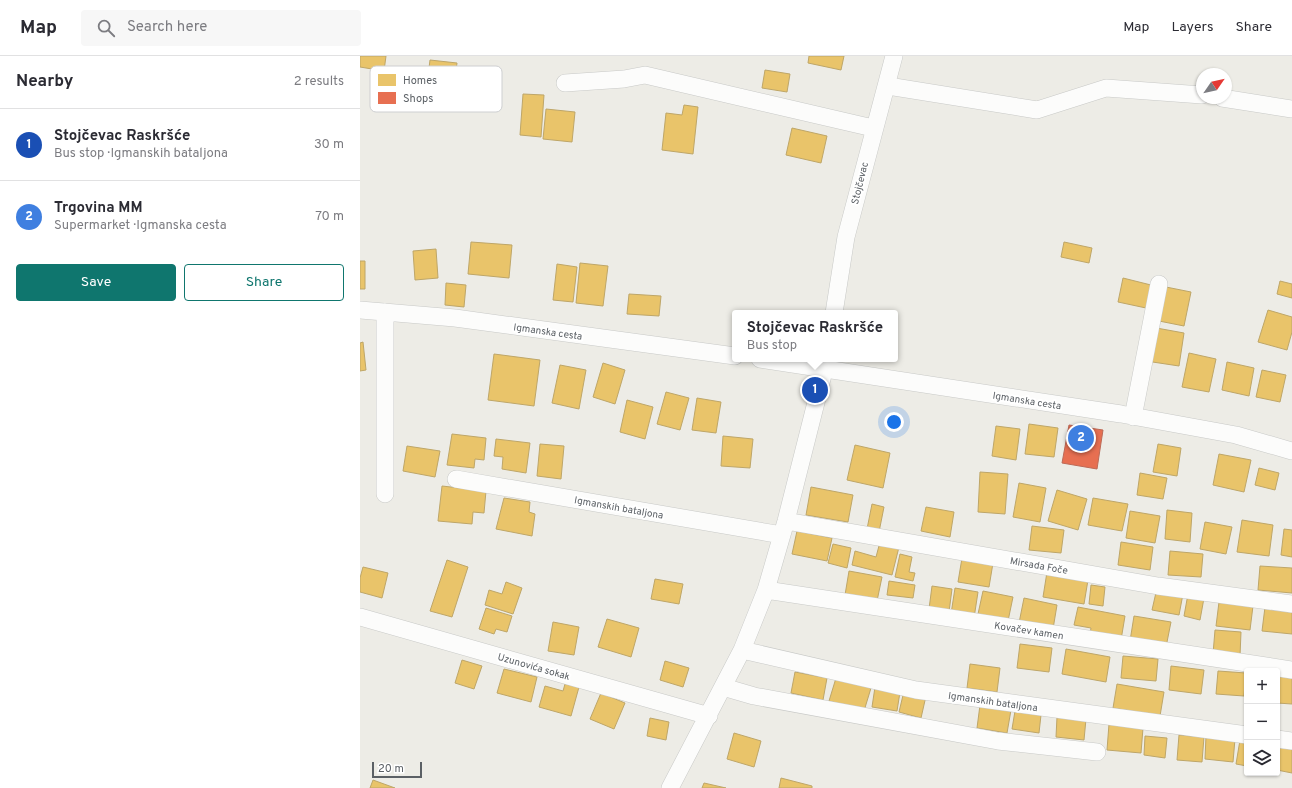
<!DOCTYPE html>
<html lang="en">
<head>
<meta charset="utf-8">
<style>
  body { margin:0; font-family:Overpass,sans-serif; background:#f7f7f7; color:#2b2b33 }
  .controls { position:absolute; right:12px; bottom:12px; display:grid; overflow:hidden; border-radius:4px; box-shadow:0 1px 3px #0004 }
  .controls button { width:36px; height:36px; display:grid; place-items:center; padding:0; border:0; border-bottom:1px solid #e1e1e2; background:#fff; color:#2b2b33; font:20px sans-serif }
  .compass { position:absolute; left:836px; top:12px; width:36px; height:36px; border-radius:50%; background:#fff; box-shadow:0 1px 3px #0004; rotate:56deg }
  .scale { position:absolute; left:12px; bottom:10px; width:50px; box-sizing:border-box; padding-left:4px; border:2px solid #5b6065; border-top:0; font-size:11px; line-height:14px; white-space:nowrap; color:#5b6065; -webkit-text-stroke:3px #fff; paint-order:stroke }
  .you { position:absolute; left:534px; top:366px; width:14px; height:14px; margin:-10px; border:3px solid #fff; border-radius:50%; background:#1a73e8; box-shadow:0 0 0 6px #1a73e833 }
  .badge { display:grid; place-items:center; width:26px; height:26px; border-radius:50%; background:#0f766e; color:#fff; font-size:13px; font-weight:700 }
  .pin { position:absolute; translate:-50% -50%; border:2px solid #fff; box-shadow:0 1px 4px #0006 }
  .popup { position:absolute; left:372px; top:254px; width:166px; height:52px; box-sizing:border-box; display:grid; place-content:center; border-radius:4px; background:#fff; filter:drop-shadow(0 1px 3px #0005); font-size:13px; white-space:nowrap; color:#7c7c81 }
  .popup b { font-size:15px; color:#2b2b33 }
  .popup::after { content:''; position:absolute; left:50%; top:100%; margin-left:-8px; border:8px solid transparent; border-top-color:#fff }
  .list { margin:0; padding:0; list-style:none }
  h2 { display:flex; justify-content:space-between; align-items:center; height:52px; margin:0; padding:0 16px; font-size:17px }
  h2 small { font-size:13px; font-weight:400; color:#7c7c81 }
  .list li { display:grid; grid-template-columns:26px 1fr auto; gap:12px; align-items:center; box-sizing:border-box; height:72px; padding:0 16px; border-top:1px solid #e1e1e2 }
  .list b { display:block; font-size:15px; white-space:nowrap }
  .list p { margin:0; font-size:13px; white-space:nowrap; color:#7c7c81 }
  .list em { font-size:13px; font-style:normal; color:#7c7c81 }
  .actions { display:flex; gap:8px; padding:12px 16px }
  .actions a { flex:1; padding:9px 0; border:1px solid #0f766e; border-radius:4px; text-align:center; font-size:14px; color:#0f766e }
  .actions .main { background:#0f766e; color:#fff }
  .icon { flex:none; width:22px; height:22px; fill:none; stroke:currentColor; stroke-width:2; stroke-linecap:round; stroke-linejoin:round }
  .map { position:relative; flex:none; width:932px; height:732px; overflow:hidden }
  header { display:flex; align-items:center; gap:24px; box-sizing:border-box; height:56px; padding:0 20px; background:#fff; border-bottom:1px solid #e1e1e2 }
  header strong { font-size:19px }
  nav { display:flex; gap:22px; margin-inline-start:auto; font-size:14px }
  .search { width:280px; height:36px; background:#f7f7f7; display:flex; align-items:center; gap:10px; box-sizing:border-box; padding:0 14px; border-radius:4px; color:#7c7c81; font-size:15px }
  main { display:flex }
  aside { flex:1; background:#fff }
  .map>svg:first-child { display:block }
  .homes { fill:#e9c46a; stroke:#bea668 }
  .shops { fill:#e76f51; stroke:#bd6a57 }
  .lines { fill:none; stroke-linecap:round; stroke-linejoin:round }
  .minor-casing { stroke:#c8c9c7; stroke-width:18 }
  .minor { stroke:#fcfcfb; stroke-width:17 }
  .labels { text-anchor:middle; stroke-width:4; stroke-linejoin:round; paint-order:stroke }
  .street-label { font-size:10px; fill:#5b6065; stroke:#fff }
  .key { fill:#fff; stroke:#cecfd1; stroke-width:1 }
  .key-label { font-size:11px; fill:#5b6065 }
</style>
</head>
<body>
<header>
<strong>Map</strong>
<div class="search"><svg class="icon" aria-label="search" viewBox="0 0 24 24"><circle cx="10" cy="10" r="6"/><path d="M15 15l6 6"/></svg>Search here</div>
<nav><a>Map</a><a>Layers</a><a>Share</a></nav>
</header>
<main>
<aside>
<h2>Nearby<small>2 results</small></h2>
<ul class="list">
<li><span class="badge" style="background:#1a4fb4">1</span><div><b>Stojčevac Raskršće</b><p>Bus stop · Igmanskih bataljona</p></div><em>30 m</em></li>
<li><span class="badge" style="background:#3f7fe0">2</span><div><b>Trgovina MM</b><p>Supermarket · Igmanska cesta</p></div><em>70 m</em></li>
</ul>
<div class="actions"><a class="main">Save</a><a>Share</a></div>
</aside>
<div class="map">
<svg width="932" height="732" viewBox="0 0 932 732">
  <rect width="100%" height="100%" fill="#edece6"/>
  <path class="homes" d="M0 0H26L24 15 0 11Z
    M449 0H484L481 14 448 7Z
    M70 4 97 7 93 39 66 36Z
    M101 11 121 14 118 32 98 29Z
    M405 14 430 18 427 36 402 32Z
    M163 38 184 39 181 81 160 79Z
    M324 49 338 51 333 98 302 94 306 57 322 59Z
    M186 53 215 56 212 86 183 83Z
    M432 72 467 80 461 107 426 99Z
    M111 186 152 189 149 222 108 218Z
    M704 186 732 192 729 207 701 201Z
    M76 193 78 222 55 224 53 195Z
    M0 205H5V233H0Z
    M220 207 248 210 243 250 216 247Z
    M197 208 217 211 213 246 193 244Z
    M763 222 791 229 786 252 758 246Z
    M920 225 932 228V242L917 238Z
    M86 227 106 229 104 251 85 249Z
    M806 231 831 236 824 270 799 265Z
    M269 238 301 240 299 260 267 258Z
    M908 254 932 261V276L927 294 898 286Z
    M791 271 824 277 819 310 786 305Z
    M3 286 6 314 0 315V287Z
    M829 297 856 303 849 336 822 331Z
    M134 298 180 304 174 350 128 344Z
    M867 306 894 312 889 340 862 334Z
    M243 307 265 314 255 348 233 341Z
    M200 309 226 314 219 353 192 347Z
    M902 314 926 319 920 346 896 341Z
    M306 336 329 342 320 374 297 368Z
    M337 342 361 346 356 377 332 374Z
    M267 344 293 351 285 383 260 376Z
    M669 368 698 372 694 401 665 398Z
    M636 370 660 373 656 404 632 400Z
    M92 378 126 382 124 404 115 403 114 412 87 409Z
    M363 380 393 383 390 412 361 410Z
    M136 383 170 387 166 417 142 413 143 401 134 400Z
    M180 388 204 390 201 423 177 420Z
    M798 388 821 392 817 420 793 416Z
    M495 389 530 397 523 432 487 424Z
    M47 390 80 395 75 421 43 415Z
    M859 398 891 404 884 436 853 429Z
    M899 412 919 417 915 434 895 429Z
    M620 416 648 418 645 458 618 456Z
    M780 417 807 422 803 443 777 439Z
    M659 427 686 432 680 466 653 461Z
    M82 430 126 435 124 457 113 456 112 468 78 465Z
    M451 431 493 439 488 466 446 459Z
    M697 434 727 443 718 474 688 465Z
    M144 442 170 446 169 456 175 458 172 480 136 473Z
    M733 442 768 448 762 475 728 469Z
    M512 448 524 451 519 476 507 473Z
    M566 451 594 456 590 481 561 475Z
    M807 454 832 457 830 486 805 483Z
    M770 455 800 460 795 487 766 482Z
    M882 464 913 469 909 500 877 496Z
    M845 466 872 471 866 498 840 493Z
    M672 470 704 474 701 497 669 494Z
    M924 473 932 474V501L921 499Z
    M437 475 472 482 467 505 432 498Z
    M520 486 539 491 532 519 492 509 495 495 516 501Z
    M761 486 793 491 790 514 758 509Z
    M473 488 491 492 487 512 468 507Z
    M810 495 843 498 841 521 808 519Z
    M540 498 552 501 549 516 555 517 553 525 535 521Z
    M602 502 633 507 629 531 598 526Z
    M87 504 108 511 92 561 70 555Z
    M900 510 932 512V537L898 534Z
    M3 511 28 517 22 542 0 536V522Z
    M489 515 522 521 517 545 485 539Z
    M687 516 728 524 724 548 683 541Z
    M295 523 323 528 319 548 291 543Z
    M529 525 555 529 553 542 527 539Z
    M146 526 162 532 153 558 125 549 129 534 142 538Z
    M731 529 745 531 743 550 729 548Z
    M572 530 592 533 589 556 569 553Z
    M595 532 618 536 614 562 591 558Z
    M797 532 823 538 819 559 792 554Z
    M623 535 653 541 648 565 618 558Z
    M828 538 844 542 840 564 824 560Z
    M664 542 697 549 693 573 659 567Z
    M859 546 893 550 890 574 856 570Z
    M718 551 765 560 761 584 730 578 731 572 714 569Z
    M905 551 932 554V578L902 575Z
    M126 552 152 560 147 576 136 573 134 578 119 573Z
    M774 560 811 566 806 591 770 585Z
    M247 563 279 572 271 601 238 591Z
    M193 566 219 571 214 599 188 595Z
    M855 574 881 576 880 600 853 598Z
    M660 588 692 592 689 616 657 612Z
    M706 593 750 601 746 626 702 618Z
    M763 600 798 603 796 625 761 622Z
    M102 604 122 610 114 633 95 627Z
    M305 605 329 612 323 631 300 624Z
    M610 608 640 612 637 636 607 632Z
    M811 610 844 614 841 638 809 634Z
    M144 613 177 621 171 646 137 637Z
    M858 615 886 617 884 640 856 638Z
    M435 616 467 622 463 644 431 637Z
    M917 617 932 618V648L917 647Z
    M476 622 511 632 504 655 469 645Z
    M205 628 219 631 211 660 179 651 185 630 203 635Z
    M757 628 804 636 800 660 753 652Z
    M515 631 540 636 537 655 512 651Z
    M544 635 566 640 561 662 539 656Z
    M241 637 265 647 254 673 230 663Z
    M620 649 651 654 647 677 617 672Z
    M655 655 681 659 679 677 652 673Z
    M697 661 726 663 724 684 696 681Z
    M290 662 309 666 306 684 287 680Z
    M749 668 783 672 781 697 747 694Z
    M374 677 401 685 394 711 367 703Z
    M819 679 844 681 842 706 817 704Z
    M785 680 807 682 805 702 784 699Z
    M846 680 875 683 873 706 845 703Z
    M880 684 887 685V710L876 708Z
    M917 690 932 693V717L917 714Z
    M421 722 452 730V732H419Z
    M13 724 35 732H10Z
    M344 727 366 732H342Z"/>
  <path class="shops" d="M709 369 743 374 737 413 702 407Z"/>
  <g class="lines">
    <g class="minor-casing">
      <path id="minor" d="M205 27 264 23 285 19 513 72
        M528 30 677 54 746 32 842 39
        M862 42 932 53
        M0 254 95 262 375 300
        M474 257 486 181 534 0
        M400 303 761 358 876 379 932 395
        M773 361 799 228
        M96 423 422 479
        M25 438V256
        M426 465 798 530 932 548
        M406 534 932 614
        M0 561 349 660
        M382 594 556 634 887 679
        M363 631 394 640 638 685 737 696
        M917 683 932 685
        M310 732 382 594 406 534 426 465 467 303"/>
    </g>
    <use href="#minor" class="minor"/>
  </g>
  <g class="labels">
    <g class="street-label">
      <text transform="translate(499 127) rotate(-76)" y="4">Stojčevac</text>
      <text transform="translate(188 275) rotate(8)" y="4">Igmanska cesta</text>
      <text transform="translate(667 344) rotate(9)" y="4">Igmanska cesta</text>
      <text transform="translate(259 451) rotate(10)" y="4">Igmanskih bataljona</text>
      <text transform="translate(679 509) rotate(10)" y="4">Mirsada Foče</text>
      <text transform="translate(669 574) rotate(9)" y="4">Kovačev kamen</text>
      <text transform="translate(174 610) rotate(16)" y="4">Uzunovića sokak</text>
      <text transform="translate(633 645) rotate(8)" y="4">Igmanskih bataljona</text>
    </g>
  </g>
  <rect x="10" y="10" width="132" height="46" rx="6" class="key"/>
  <rect x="18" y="18" width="18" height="12" fill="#e9c46a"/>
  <rect x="18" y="36" width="18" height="12" fill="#e76f51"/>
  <g class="key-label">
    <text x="43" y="28">Homes</text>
    <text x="43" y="46">Shops</text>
  </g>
</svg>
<div class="controls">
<button>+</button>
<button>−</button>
<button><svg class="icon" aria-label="layers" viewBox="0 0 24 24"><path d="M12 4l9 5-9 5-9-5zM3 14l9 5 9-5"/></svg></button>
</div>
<svg class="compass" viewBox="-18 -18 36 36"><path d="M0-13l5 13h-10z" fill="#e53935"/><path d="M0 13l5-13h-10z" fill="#7c7c81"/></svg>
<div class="scale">20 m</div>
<div class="you"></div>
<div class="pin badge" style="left:455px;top:334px;background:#1a4fb4">1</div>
<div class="popup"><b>Stojčevac Raskršće</b>Bus stop</div>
<div class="pin badge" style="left:721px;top:382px;background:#3f7fe0">2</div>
</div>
</main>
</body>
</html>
